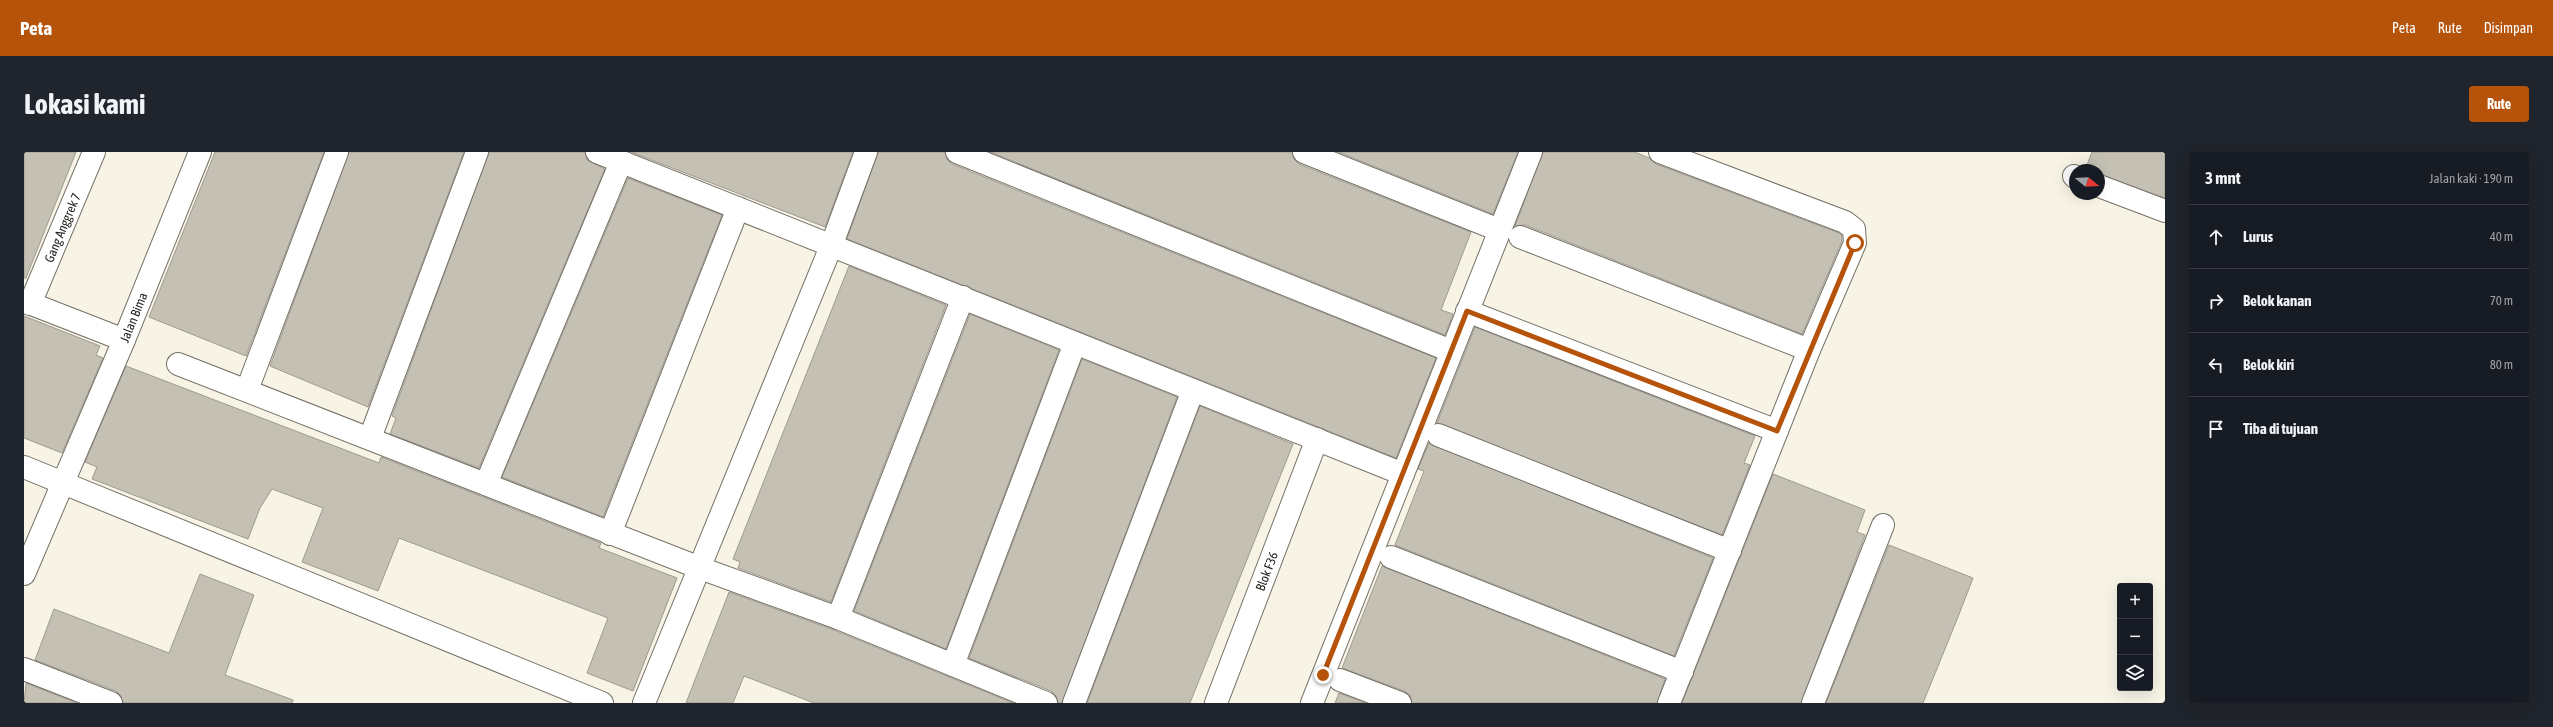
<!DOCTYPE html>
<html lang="id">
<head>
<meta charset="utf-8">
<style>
  body { margin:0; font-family:"Asap Condensed",sans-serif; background:#20242c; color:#f1f3f6 }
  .controls { position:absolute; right:12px; bottom:12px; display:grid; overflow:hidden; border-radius:4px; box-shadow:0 4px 16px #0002 }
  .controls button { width:36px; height:36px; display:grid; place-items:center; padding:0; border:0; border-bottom:1px solid #363941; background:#171b24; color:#f1f3f6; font:20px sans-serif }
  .compass { position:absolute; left:2045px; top:12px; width:36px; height:36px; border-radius:50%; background:#171b24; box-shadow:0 4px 16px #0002; rotate:108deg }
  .stop { position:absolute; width:12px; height:12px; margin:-9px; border:3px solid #b45309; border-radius:50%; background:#fff }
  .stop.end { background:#b45309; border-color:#fff; box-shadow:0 1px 4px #0008 }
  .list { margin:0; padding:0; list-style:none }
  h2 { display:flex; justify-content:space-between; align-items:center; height:52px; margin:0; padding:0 16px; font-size:17px }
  h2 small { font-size:13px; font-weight:400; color:#9ea1a6 }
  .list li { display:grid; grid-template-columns:26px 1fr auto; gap:12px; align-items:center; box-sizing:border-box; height:64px; padding:0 16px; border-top:1px solid #363941 }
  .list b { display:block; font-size:15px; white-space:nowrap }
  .list em { font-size:13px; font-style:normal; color:#9ea1a6 }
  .icon { flex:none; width:22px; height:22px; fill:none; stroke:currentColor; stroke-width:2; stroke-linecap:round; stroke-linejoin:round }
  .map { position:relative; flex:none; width:2141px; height:551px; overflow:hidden; border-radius:4px }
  header { display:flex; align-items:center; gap:24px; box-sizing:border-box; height:56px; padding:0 20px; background:#b45309; color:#fff }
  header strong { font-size:19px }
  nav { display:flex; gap:22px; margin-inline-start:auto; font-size:14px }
  .intro { display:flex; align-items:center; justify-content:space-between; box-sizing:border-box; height:96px; padding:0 24px }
  h1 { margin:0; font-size:28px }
  .button { padding:10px 18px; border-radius:4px; background:#b45309; color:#fff; font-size:14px; font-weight:700 }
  main { display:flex; gap:24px; padding:0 24px }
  aside { flex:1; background:#171b24; border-radius:4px; box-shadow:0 4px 16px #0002 }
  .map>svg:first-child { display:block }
  .building { fill:#c4c0b4; stroke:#9e9a8e }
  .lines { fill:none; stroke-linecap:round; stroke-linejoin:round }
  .minor-casing { stroke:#757166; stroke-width:24 }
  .minor { stroke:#fff; stroke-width:22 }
  .route { stroke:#b45309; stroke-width:5 }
  .labels { text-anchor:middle; stroke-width:3; stroke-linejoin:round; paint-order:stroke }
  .street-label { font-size:13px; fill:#25241f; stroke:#fff }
</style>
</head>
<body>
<header>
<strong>Peta</strong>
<nav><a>Peta</a><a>Rute</a><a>Disimpan</a></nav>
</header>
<div class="intro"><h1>Lokasi kami</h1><a class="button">Rute</a></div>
<main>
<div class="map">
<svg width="2141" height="551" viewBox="0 0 2141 551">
  <rect width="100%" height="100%" fill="#f7f4e6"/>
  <path class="building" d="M0 0H52L2 126H0Z
    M191 0H300L222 204 125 165Z
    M325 0H440L344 255 246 214Z
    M465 0H561L563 8 581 17 455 316 366 282 372 266 368 264Z
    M607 0H829L801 75Z
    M854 0H921L923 7 928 12 1412 206 1372 306 823 87Z
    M966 0H1268L1270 7 1275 12 1447 80 1417 158 1429 162 1421 183Z
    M1314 0H1494L1469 62Z
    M1519 0H1611L1625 6 1632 12 1815 81 1818 83V89L1778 182 1501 73 1491 74Z
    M2068 0H2141V46L2075 22V18H2061Z
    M604 26 698 63 579 365 478 325Z
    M825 114 922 153 807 450 714 416 716 410 709 407Z
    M946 162 1035 198 922 497 830 459Z
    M0 164 76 194 72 203 79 206 38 301 0 286Z
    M1451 175 1731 284 1720 311 1726 313 1698 383 1413 271Z
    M1058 207 1153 245 1038 551H1034L1032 544 1027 539 945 506Z
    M102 214 355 311 357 305 577 391 575 396 653 426 609 539 563 521 584 466 375 386 354 439 278 410 299 356 248 337 236 356 224 387 68 327 73 315 61 310Z
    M1176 254 1269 292 1166 551H1063Z
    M1405 291 1689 406 1650 504 1371 393 1400 319 1394 317Z
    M1749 322 1841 358 1833 380 1841 383 1777 551H1658Z
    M1865 393 1949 426 1934 465 1899 551H1802Z
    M1358 414 1641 527 1633 551H1388L1386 543 1380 539 1318 516Z
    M176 422 230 443 201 523 269 548 268 551H99L97 544 92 539 11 508 30 457 145 501Z
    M705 440 810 478 989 551H790L720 524 709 551H662Z
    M2 531 53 551H0Z
    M1315 541 1341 551H1311Z"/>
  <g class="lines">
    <g class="minor-casing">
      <g id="minor">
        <path d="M573 0 1379 322"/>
        <path d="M933 0 1427 199"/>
        <path d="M1280 0 1475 78"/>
        <path d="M1636 0 1821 70 1830 77 1831 91 1785 198 1645 551"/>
        <path d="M2050 24 2051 25"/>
        <path d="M2075 34 2141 59"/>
        <path d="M1496 85 1785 198"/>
        <path d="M0 149 100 188"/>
        <path id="s1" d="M6 152 70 0"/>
        <path d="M1443 159 1753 279"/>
        <path d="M154 212 676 416 814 466 1022 551"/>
        <path d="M223 238 313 0"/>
        <path d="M1414 283 1706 399"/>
        <path d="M346 286 453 0"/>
        <path d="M0 315 578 551"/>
        <path d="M462 332 597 10"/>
        <path d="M586 382 714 56"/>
        <path d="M1367 405 1658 520"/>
        <path id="s2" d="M0 422 100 188 176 0"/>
        <path d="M814 466 939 145"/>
        <path d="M929 513 1051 191"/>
        <path d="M0 517 87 551"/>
        <path d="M1316 528 1376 551"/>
        <path d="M620 551 808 92 842 0"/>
        <path d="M1050 551 1169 238"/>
        <path id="s3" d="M1192 551 1293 287"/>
        <path d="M1288 551 1507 0"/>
        <path d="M1789 551 1859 373"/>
      </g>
    </g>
    <use href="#minor" class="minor"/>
  </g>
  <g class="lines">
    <path class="route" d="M1299 523 1443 159 1753 279 1831 91"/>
  </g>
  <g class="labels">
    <g class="street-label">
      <text dy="5" stroke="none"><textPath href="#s1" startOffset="83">Gang Anggrek 7</textPath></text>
      <text dy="5" stroke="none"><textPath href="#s2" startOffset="279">Jalan Bima</textPath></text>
      <text dy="5" stroke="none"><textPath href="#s3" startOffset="141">Blok F36</textPath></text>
    </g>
  </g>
</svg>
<div class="controls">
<button>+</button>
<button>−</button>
<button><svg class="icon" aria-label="layers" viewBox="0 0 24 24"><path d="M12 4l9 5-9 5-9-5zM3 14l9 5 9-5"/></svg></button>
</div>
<svg class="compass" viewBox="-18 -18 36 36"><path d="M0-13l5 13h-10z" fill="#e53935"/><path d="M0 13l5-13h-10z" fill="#9ea1a6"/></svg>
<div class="stop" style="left:1831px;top:91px"></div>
<div class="stop end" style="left:1299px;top:523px"></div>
</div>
<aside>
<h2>3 mnt<small>Jalan kaki · 190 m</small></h2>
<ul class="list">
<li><svg class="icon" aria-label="ahead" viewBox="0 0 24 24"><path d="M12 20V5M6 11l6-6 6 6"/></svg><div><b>Lurus</b></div><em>40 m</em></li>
<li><svg class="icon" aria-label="right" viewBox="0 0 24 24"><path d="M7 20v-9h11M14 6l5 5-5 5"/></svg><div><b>Belok kanan</b></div><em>70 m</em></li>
<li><svg class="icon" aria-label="left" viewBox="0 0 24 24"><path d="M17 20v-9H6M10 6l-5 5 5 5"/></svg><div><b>Belok kiri</b></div><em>80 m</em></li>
<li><svg class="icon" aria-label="arrive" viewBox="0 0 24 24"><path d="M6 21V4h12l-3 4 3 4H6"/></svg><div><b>Tiba di tujuan</b></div></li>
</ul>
</aside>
</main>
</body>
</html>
